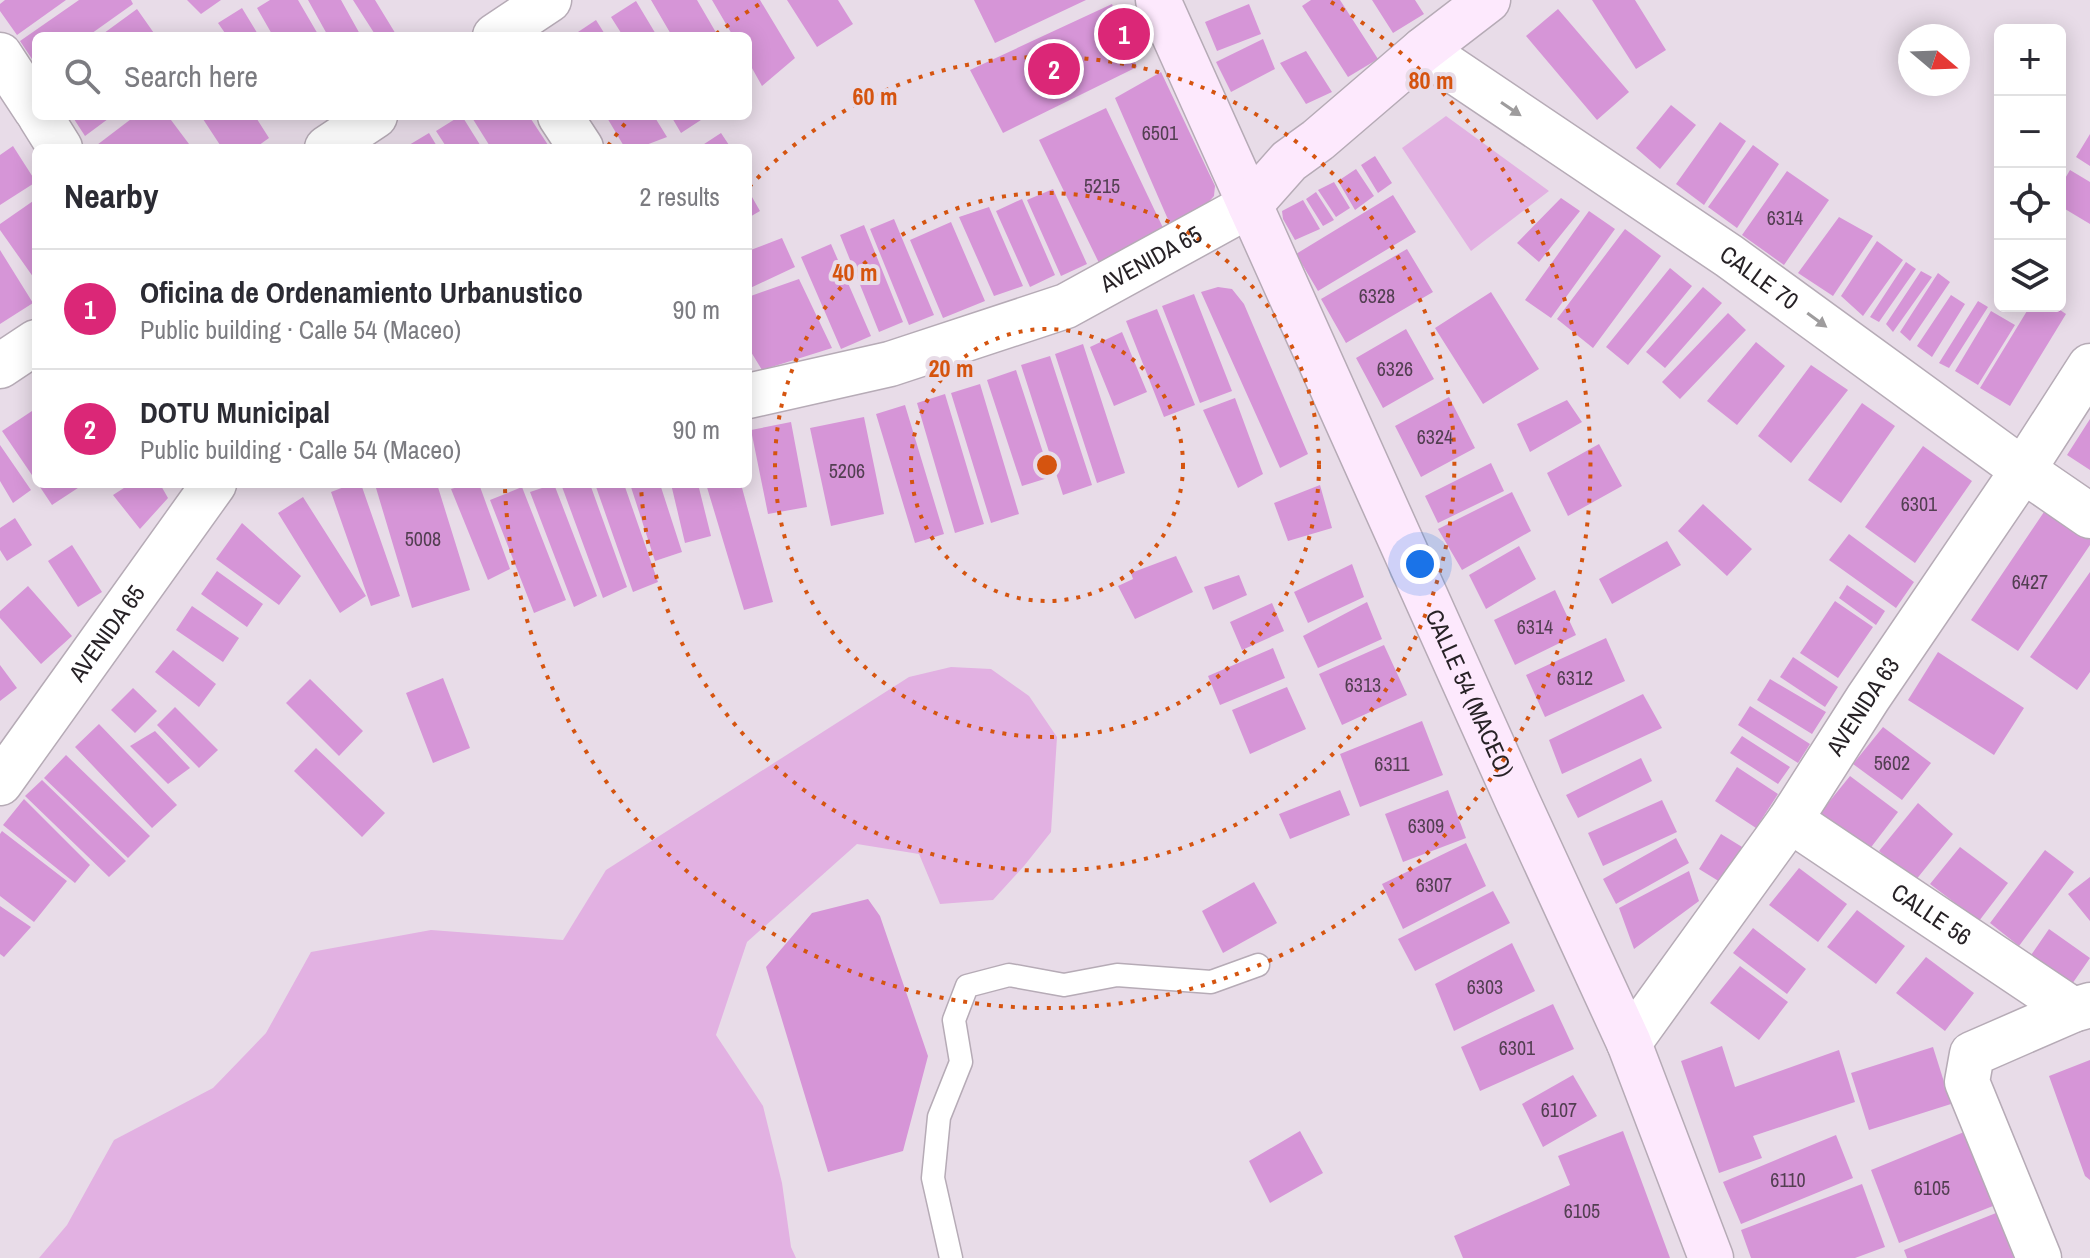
<!DOCTYPE html>
<html lang="en">
<head>
<meta charset="utf-8">
<style>
  body { margin:0; font-family:"Archivo Narrow",sans-serif; background:#f2f2f3; color:#2b2b33 }
  .controls { position:absolute; right:24px; top:24px; display:grid; overflow:hidden; border-radius:12px; box-shadow:0 4px 20px #0003 }
  .controls button { width:72px; height:72px; display:grid; place-items:center; padding:0; border:0; border-bottom:2px solid #e1e1e2; background:#fff; color:#2b2b33; font:40px sans-serif }
  .compass { position:absolute; left:1898px; top:24px; width:72px; height:72px; border-radius:50%; background:#fff; box-shadow:0 4px 20px #0003; rotate:109deg }
  .you { position:absolute; left:1420px; top:564px; width:28px; height:28px; margin:-20px; border:6px solid #fff; border-radius:50%; background:#1a73e8; box-shadow:0 0 0 12px #1a73e833 }
  .badge { display:grid; place-items:center; width:52px; height:52px; border-radius:50%; background:#db2777; color:#fff; font-size:26px; font-weight:700 }
  .pin { position:absolute; translate:-50% -50%; border:4px solid #fff; box-shadow:0 2px 8px #0006 }
  .list { margin:0; padding:0; list-style:none }
  h2 { display:flex; justify-content:space-between; align-items:center; height:104px; margin:0; padding:0 32px; font-size:34px }
  h2 small { font-size:26px; font-weight:400; color:#7c7c81 }
  .list li { display:grid; grid-template-columns:52px 1fr auto; gap:24px; align-items:center; box-sizing:border-box; height:120px; padding:0 32px; border-top:2px solid #e1e1e2 }
  .list b { display:block; font-size:30px; white-space:nowrap }
  .list p { margin:0; font-size:26px; white-space:nowrap; color:#7c7c81 }
  .list em { font-size:26px; font-style:normal; color:#7c7c81 }
  .icon { flex:none; width:44px; height:44px; fill:none; stroke:currentColor; stroke-width:2; stroke-linecap:round; stroke-linejoin:round }
  .map { position:relative; flex:none; width:2090px; height:1258px; overflow:hidden }
  .search { position:absolute; background:#fff; box-shadow:0 4px 20px #0003; left:32px; top:32px; width:720px; height:88px; display:flex; align-items:center; gap:20px; box-sizing:border-box; padding:0 28px; border-radius:12px; color:#7c7c81; font-size:30px }
  .panel { position:absolute; background:#fff; box-shadow:0 4px 20px #0003; left:32px; top:144px; width:720px; height:344px; border-radius:12px }
  .map>svg:first-child { display:block }
  .green { fill:#e2b1e2 }
  .building { fill:#d695d7 }
  .lines { fill:none; stroke-linecap:round; stroke-linejoin:round }
  .lane-casing { stroke:#b6abb6; stroke-width:25 }
  .street-casing { stroke:#b6abb6; stroke-width:47 }
  .secondary-casing { stroke:#b6abb6; stroke-width:47 }
  .lane { stroke:#fff; stroke-width:22 }
  .street { stroke:#fff; stroke-width:44 }
  .secondary { stroke:#fde9fd; stroke-width:44 }
  .oneway { fill:#9e9c9d }
  .ring { fill:none; stroke:#d5540f; stroke-width:4; stroke-dasharray:4 8 }
  .labels { text-anchor:middle; stroke-width:8; stroke-linejoin:round; paint-order:stroke }
  .number-label { font-size:20px; fill:#533f52 }
  .street-label { font-size:24px; fill:#272226; stroke:#e8dce8 }
  .centre { fill:#d5540f; stroke:#e8dce8; stroke-width:4 }
  .ring-label { font-size:24px; text-anchor:middle; font-weight:bold; fill:#d5540f; stroke:#e8dce8; stroke-width:8; stroke-linejoin:round; paint-order:stroke }
</style>
</head>
<body>
<div class="map">
<svg width="2090" height="1258" viewBox="0 0 2090 1258">
  <rect width="100%" height="100%" fill="#e8dce8"/>
  <path class="green" d="M1446 116 1549 191 1471 251 1402 148Z
    M951 667 991 669 1029 696 1057 737 1051 832 1024 866 993 900 940 904 919 854 857 844 747 942 716 1035 763 1106 782 1183 791 1247 796 1258H39L67 1225 114 1140 213 1088 266 1033 311 952 431 930 563 940 606 870 909 677Z"/>
  <path class="building" d="M5 0H66L17 35 0 11V4Z
    M79 0H131L133 4 88 36H36V65L20 41Z
    M187 0H221L201 14Z
    M270 0H298L319 36H273L257 8Z
    M308 0H341L361 36H328Z
    M353 0H375L397 36H376Z
    M651 0H697L718 36H672Z
    M712 0H760L795 58 762 86 748 61V36H733Z
    M787 0H838L853 24 817 47Z
    M974 0H1086L995 43Z
    M1311 0H1340L1378 59 1348 77 1302 6Z
    M1372 0H1415L1424 14 1393 33Z
    M1592 0H1635L1666 50 1636 69Z
    M636 1 657 36H623L611 17Z
    M1112 4 1137 67 1003 133 970 70Z
    M1249 4 1261 34 1217 51 1205 22Z
    M242 8 259 36H227L218 23Z
    M137 9 156 36H100Z
    M1558 9 1629 92 1597 120 1526 36Z
    M596 20 606 36H572Z
    M1263 39 1275 69 1231 92 1216 62Z
    M1306 51 1332 92 1306 104 1280 63Z
    M1161 72 1215 186 1214 196 1205 206 1170 224 1115 98Z
    M1671 105 1696 125 1660 169 1636 148Z
    M1106 108 1165 232 1099 263 1039 140Z
    M72 116H112L85 136Z
    M135 116H168L192 148H93Z
    M201 116H255L269 138 255 148H222Z
    M460 116H462L482 148H447L436 131Z
    M471 116H529L550 148H491Z
    M606 116H654L667 137 638 148H625Z
    M671 116H707L681 133Z
    M1720 122 1746 141 1704 205 1676 184Z
    M429 133 438 148H404Z
    M721 133 731 148H698Z
    M2090 134V166L2076 157Z
    M1753 145 1779 164 1737 228 1708 207Z
    M13 146 36 182 0 205V155Z
    M1375 156 1392 183 1378 193 1361 165Z
    M1356 169 1374 196 1355 210 1338 181Z
    M2070 170 2090 182V224L2060 206V187Z
    M1787 171 1829 200 1784 265 1742 235Z
    M1334 182 1350 208 1336 217 1318 190Z
    M1053 189 1087 264 1061 276 1027 200Z
    M748 190 760 211 748 218Z
    M1316 192 1334 220 1323 226 1306 199Z
    M1393 195 1416 232 1318 291 1296 254Z
    M1561 198 1580 211 1539 262 1517 243Z
    M36 199V281L0 230V224Z
    M1022 199 1055 275 1030 287 996 211Z
    M1303 200 1320 229 1295 240 1283 219 1282 211Z
    M989 207 1023 286 994 296 959 217Z
    M1589 211 1615 229 1551 318 1525 300Z
    M1839 217 1873 236 1833 296 1798 273Z
    M894 219 934 315 909 325 870 229Z
    M951 222 985 301 943 318 910 240Z
    M864 225 903 322 879 332 840 235Z
    M1625 229 1661 256 1593 348 1557 319Z
    M782 238 795 267 748 289V251Z
    M1877 241 1903 260 1863 316 1841 296Z
    M831 244 871 336 841 349 801 257Z
    M1407 249 1433 292 1346 343 1321 299Z
    M0 250 33 303 0 324Z
    M1906 262 1916 269 1879 322 1870 317Z
    M1670 268 1692 286 1628 365 1606 347Z
    M1921 271 1932 277 1893 332 1886 324Z
    M1938 273 1950 282 1910 341 1900 332Z
    M799 279 832 348 762 370 748 347V297Z
    M1218 287 1232 289 1244 304 1308 454 1280 468 1201 292Z
    M1703 287 1722 303 1665 368 1646 352Z
    M1491 292 1539 369 1483 404 1435 328Z
    M1194 294 1232 391 1200 403 1162 306Z
    M1951 295 1965 304 1932 357 1917 346Z
    M1978 301 1988 307 1949 368 1939 363Z
    M2030 306H2054L2066 314 2010 406 1980 388Z
    M1157 309 1195 405 1164 417 1126 321Z
    M1991 311 2015 325 1978 385 1955 371Z
    M1728 313 1746 330 1680 399 1662 382Z
    M1406 329 1434 379 1383 408 1356 358Z
    M1122 332 1147 392 1114 406 1090 347Z
    M1756 342 1785 366 1737 425 1707 401Z
    M1083 344 1125 473 1097 483 1055 354Z
    M1050 356 1092 485 1063 495 1021 365Z
    M1811 365 1848 390 1791 463 1758 436Z
    M1016 370 1051 477 1022 486 987 380Z
    M980 384 1019 514 991 523 951 393Z
    M945 394 984 524 955 533 917 403Z
    M1449 397 1475 448 1421 477 1395 426Z
    M1235 398 1263 474 1238 488 1203 410Z
    M1567 400 1582 422 1530 452 1517 424Z
    M1862 403 1895 426 1841 503 1808 480Z
    M905 405 944 534 915 543 876 414Z
    M35 409 36 411V481L2 431Z
    M864 417 884 514 831 526 810 428Z
    M2090 419V470L2067 455Z
    M791 422 807 507 768 514 751 430Z
    M1599 444 1622 486 1568 516 1547 473Z
    M0 445 31 490 13 503 0 481Z
    M1923 446 1972 481 1915 563 1865 527Z
    M1491 463 1504 491 1438 523 1425 496Z
    M38 484H84L52 505Z
    M126 484H160L168 498 140 529 113 495 127 486Z
    M352 484H361L400 596 371 606 331 492Z
    M389 484H437L470 590 412 608 376 488Z
    M468 484H479L510 569 488 580 451 489Z
    M554 484 597 596 574 607 530 492Z
    M561 484H590L627 587 603 598Z
    M595 484H624L658 582 633 592Z
    M630 484H660L682 552 655 561Z
    M671 484H698L711 536 685 543Z
    M706 484H741L773 602 744 610Z
    M1320 485 1332 528 1288 541 1274 503Z
    M522 487 566 600 534 613 490 500Z
    M1512 492 1531 531 1462 570 1438 529Z
    M303 497 366 596 340 613 278 513Z
    M1703 504 1752 549 1727 576 1678 531Z
    M2046 509 2090 539V545L2018 651 1971 620Z
    M15 518 32 545 7 561 0 550V528Z
    M242 523 301 576 279 605 216 559Z
    M1849 534 1914 582 1896 608 1829 560Z
    M1667 541 1681 565 1612 604 1599 579Z
    M72 545 102 592 78 607 48 561Z
    M1519 546 1536 579 1486 609 1469 575Z
    M1176 556 1193 592 1135 619 1118 586 1133 579 1131 573Z
    M1352 564 1364 597 1308 623 1294 592Z
    M217 571 263 604 247 627 201 594Z
    M2090 572V672L2077 690 2030 657Z
    M1239 575 1247 595 1213 610 1204 587Z
    M1847 585 1885 611 1876 625 1839 598Z
    M28 586 72 636 41 664 0 618V611Z
    M1555 590 1576 635 1515 665 1494 620Z
    M1835 601 1873 627 1838 678 1800 653Z
    M1367 602 1382 639 1318 668 1303 636Z
    M1272 603 1284 631 1242 650 1230 622Z
    M192 606 239 638 223 662 176 630Z
    M1606 638 1625 681 1545 717 1526 675Z
    M1384 645 1407 695 1342 725 1319 674Z
    M1273 648 1285 678 1220 705 1208 676Z
    M173 650 216 684 199 707 155 672Z
    M1938 652 2024 708 1994 755 1908 700Z
    M1793 657 1838 687 1825 707 1780 677Z
    M0 665 17 688 0 701Z
    M443 678 470 748 433 763 406 693Z
    M310 679 363 731 339 756 286 703Z
    M1770 679 1826 712 1812 734 1757 700Z
    M1287 687 1306 729 1250 754 1232 710Z
    M133 688 157 711 135 733 111 710Z
    M1643 694 1662 728 1562 774 1549 740Z
    M1750 706 1810 744 1798 763 1738 725Z
    M175 707 218 750 199 768 157 725Z
    M1422 721 1443 775 1360 807 1340 754Z
    M99 724 177 805 152 828 75 747Z
    M1883 727 1931 763 1902 800 1853 764Z
    M155 731 190 768 168 784 130 746Z
    M1742 736 1790 767 1778 784 1730 753Z
    M316 748 385 813 362 837 294 771Z
    M66 755 150 836 128 858 44 778Z
    M1641 758 1652 781 1578 818 1566 795Z
    M1737 767 1778 794 1756 828 1715 801Z
    M1850 776 1898 812 1869 850 1820 813Z
    M42 780 126 861 109 877 25 796Z
    M1340 790 1350 815 1290 839 1279 814Z
    M1448 790 1466 838 1403 862 1385 814Z
    M24 799 90 865 75 883 3 825Z
    M1662 800 1677 832 1603 866 1588 833Z
    M1918 803 1953 834 1915 881 1879 851Z
    M2 831 67 881 34 922 0 896V834Z
    M1721 834 1747 850 1725 885 1699 869Z
    M1676 838 1689 863 1616 904 1603 879Z
    M1466 843 1486 886 1403 929 1382 884Z
    M1960 847 2008 883 1979 921 1930 884Z
    M2045 850 2074 872 2019 946 1990 923Z
    M1799 868 1847 904 1818 942 1769 905Z
    M1689 871 1699 901 1634 949 1619 908Z
    M2090 877V921L2068 894Z
    M1254 882 1277 923 1223 953 1202 911Z
    M1493 891 1510 923 1415 971 1398 939Z
    M868 899 880 916 928 1056 903 1151 828 1172 766 967 812 913Z
    M0 906 31 927 4 957 0 954Z
    M1857 910 1905 946 1876 984 1827 947Z
    M1753 928 1806 969 1787 994 1733 953Z
    M2049 929 2090 958 2070 987 2029 958Z
    M1512 943 1535 991 1454 1031 1435 984Z
    M1926 957 1974 993 1945 1031 1896 993Z
    M1740 966 1788 1002 1759 1040 1710 1003Z
    M1553 1004 1574 1049 1480 1091 1461 1047Z
    M1722 1046 1735 1087 1839 1050 1855 1102 1753 1136 1762 1158 1719 1173 1681 1061Z
    M1933 1047 1951 1104 1869 1130 1851 1073Z
    M2090 1060V1180L2085 1176 2049 1076Z
    M1573 1075 1597 1116 1543 1147 1522 1104Z
    M1300 1131 1323 1173 1270 1203 1249 1161Z
    M1623 1131 1670 1258H1463L1454 1236 1570 1185 1558 1156Z
    M1964 1132 1993 1206 1899 1243 1871 1170Z
    M1836 1135 1853 1178 1741 1224 1723 1182Z
    M1862 1184 1885 1247 1855 1258H1751L1741 1230Z
    M1996 1213 2014 1258H1907L1904 1250Z"/>
  <g class="lines">
    <g class="lane-casing">
      <path id="lane" d="M951 1258 933 1178 939 1117 961 1062 954 1020 967 986 1009 975 1064 985 1117 975 1211 982 1258 965"/>
    </g>
    <g class="street-casing">
      <g id="street">
        <path d="M495 36 549 0"/>
        <path id="s1" d="M1423 50 1729 256 2023 470 2090 516"/>
        <path d="M0 55 36 110"/>
        <path d="M40 116 60 148"/>
        <path d="M560 116 581 148"/>
        <path d="M327 148 375 116"/>
        <path d="M0 366 36 342"/>
        <path id="s2" d="M748 396 890 364 1066 306 1250 205"/>
        <path id="s3" d="M0 783 214 484"/>
        <path id="s4" d="M1790 820 2073 1010"/>
        <path id="s5" d="M1629 1043 1790 820 1868 698 2023 470 2090 366"/>
        <path d="M2039 1258 1967 1082 1972 1054 2073 1010 2090 1005"/>
      </g>
    </g>
    <g class="secondary-casing">
      <g id="secondary">
        <path id="s6" d="M1158 0 1518 802 1629 1043 1711 1258"/>
        <path d="M1250 205 1289 161 1318 140 1423 50 1488 0"/>
      </g>
    </g>
    <use href="#lane" class="lane"/>
    <use href="#street" class="street"/>
    <use href="#secondary" class="secondary"/>
  </g>
  <defs><path id="oneway-solid" d="M-6-.8H1V-3.2L6.5 0L1 3.2V.8H-6Z" transform="scale(2)"/></defs>
  <g class="oneway">
    <use href="#oneway-solid" transform="translate(1511 109) rotate(34)"/>
    <use href="#oneway-solid" transform="translate(1817 320) rotate(36)"/>
  </g>
  <g class="ring">
    <circle cx="1047" cy="465" r="136"/>
    <circle cx="1047" cy="465" r="272"/>
    <path d="M749 187A407 407 0 1 1 641 486"/>
    <path d="M608 146A543 543 0 0 1 628 120M716 34A543 543 0 0 1 763 2M1331 2A543 543 0 1 1 505 489"/>
  </g>
  <g class="labels">
    <g class="number-label">
      <text x="1160" y="140">6501</text>
      <text x="1102" y="193">5215</text>
      <text x="1785" y="225">6314</text>
      <text x="1377" y="303">6328</text>
      <text x="1395" y="376">6326</text>
      <text x="1435" y="444">6324</text>
      <text x="847" y="478">5206</text>
      <text x="1919" y="511">6301</text>
      <text x="423" y="546">5008</text>
      <text x="2030" y="589">6427</text>
      <text x="1535" y="634">6314</text>
      <text x="1575" y="685">6312</text>
      <text x="1363" y="692">6313</text>
      <text x="1892" y="770">5602</text>
      <text x="1392" y="771">6311</text>
      <text x="1426" y="833">6309</text>
      <text x="1434" y="892">6307</text>
      <text x="1485" y="994">6303</text>
      <text x="1517" y="1055">6301</text>
      <text x="1559" y="1117">6107</text>
      <text x="1788" y="1187">6110</text>
      <text x="1932" y="1195">6105</text>
      <text x="1582" y="1218">6105</text>
    </g>
    <g class="street-label">
      <text dy="8" stroke="none"><textPath href="#s2" startOffset="428">AVENIDA 65</textPath></text>
      <text dy="8" stroke="none"><textPath href="#s1" startOffset="406">CALLE 70</textPath></text>
      <text dy="8" stroke="none"><textPath href="#s3" startOffset="184">AVENIDA 65</textPath></text>
      <text dy="8" stroke="none"><textPath href="#s6" startOffset="760">CALLE 54 (MACEO)</textPath></text>
      <text dy="8" stroke="none"><textPath href="#s5" startOffset="410">AVENIDA 63</textPath></text>
      <text dy="8" stroke="none"><textPath href="#s4" startOffset="170">CALLE 56</textPath></text>
    </g>
  </g>
  <circle cx="1047" cy="465" r="12" class="centre"/>
  <g class="ring-label">
    <text x="1431" y="89">80 m</text>
    <text x="875" y="105">60 m</text>
    <text x="855" y="281">40 m</text>
    <text x="951" y="377">20 m</text>
  </g>
</svg>
<div class="controls">
<button>+</button>
<button>−</button>
<button><svg class="icon" aria-label="locate" viewBox="0 0 24 24"><circle cx="12" cy="12" r="6"/><path d="M12 2v4M12 18v4M2 12h4M18 12h4"/></svg></button>
<button><svg class="icon" aria-label="layers" viewBox="0 0 24 24"><path d="M12 4l9 5-9 5-9-5zM3 14l9 5 9-5"/></svg></button>
</div>
<svg class="compass" viewBox="-18 -18 36 36"><path d="M0-13l5 13h-10z" fill="#e53935"/><path d="M0 13l5-13h-10z" fill="#7c7c81"/></svg>
<div class="you"></div>
<div class="pin badge" style="left:1124px;top:34px">1</div>
<div class="pin badge" style="left:1054px;top:69px">2</div>
<div class="search"><svg class="icon" aria-label="search" viewBox="0 0 24 24"><circle cx="10" cy="10" r="6"/><path d="M15 15l6 6"/></svg>Search here</div>
<section class="panel">
<h2>Nearby<small>2 results</small></h2>
<ul class="list">
<li><span class="badge">1</span><div><b>Oficina de Ordenamiento Urbanustico</b><p>Public building · Calle 54 (Maceo)</p></div><em>90 m</em></li>
<li><span class="badge">2</span><div><b>DOTU Municipal</b><p>Public building · Calle 54 (Maceo)</p></div><em>90 m</em></li>
</ul>
</section>
</div>
</body>
</html>
